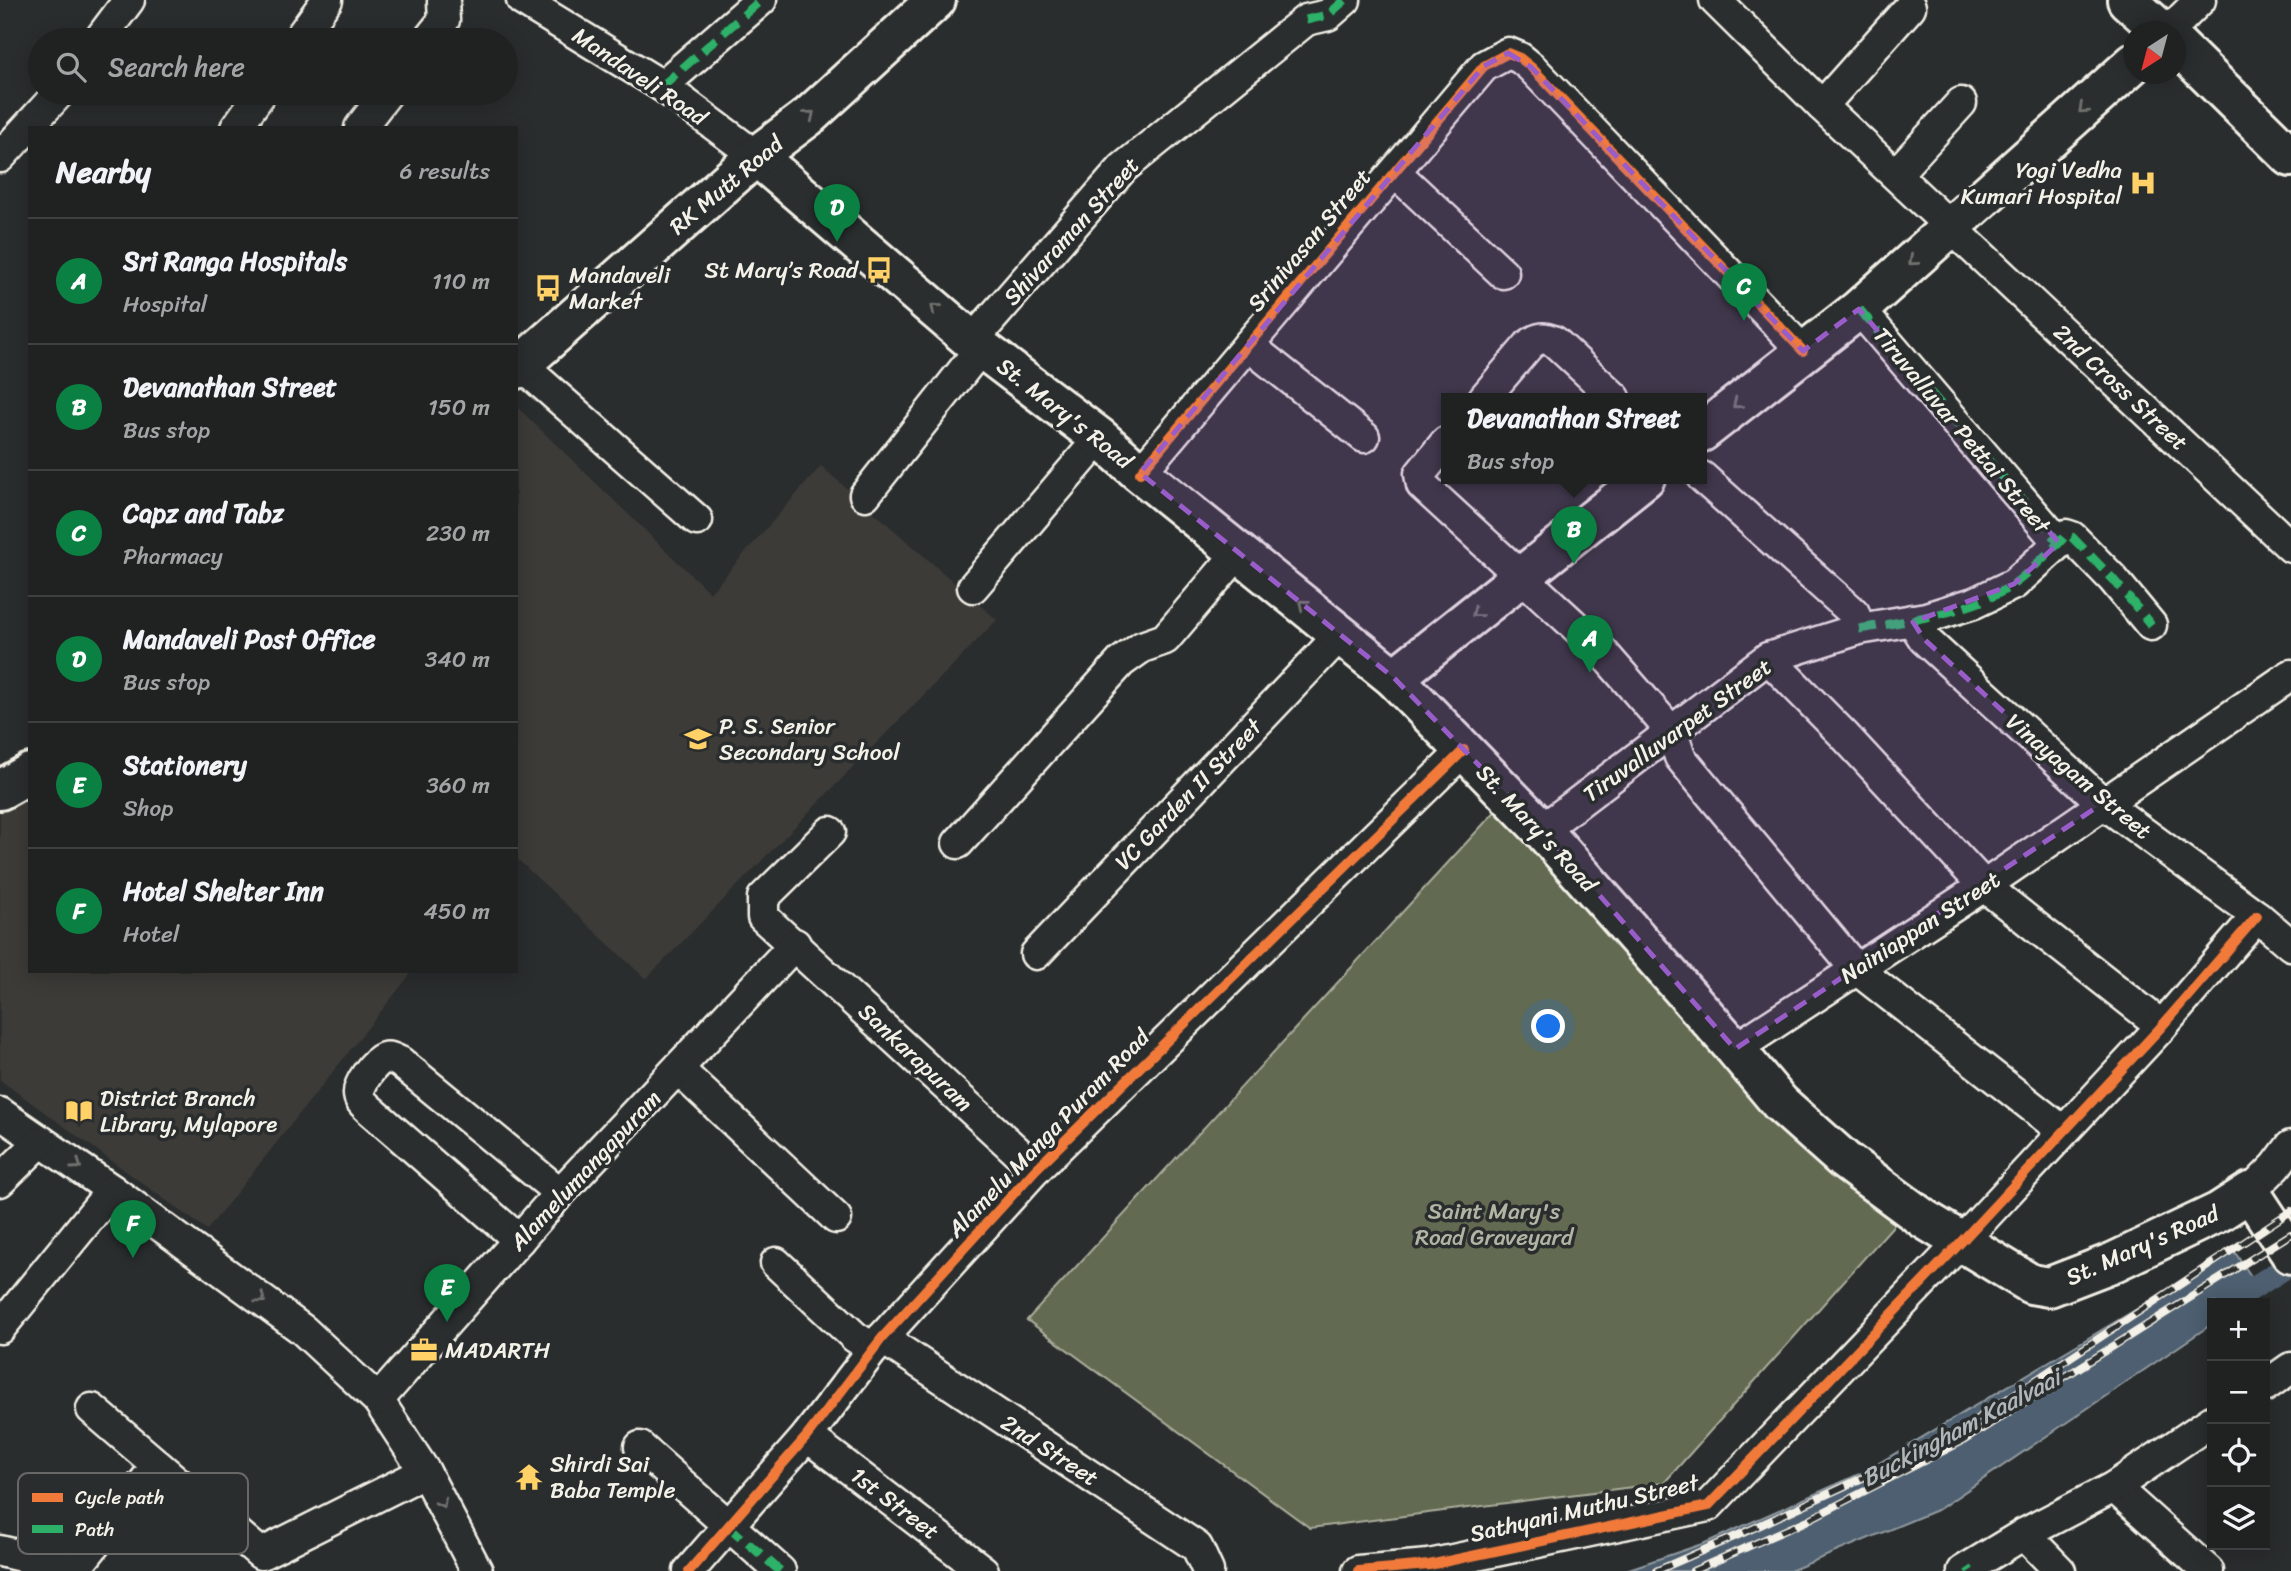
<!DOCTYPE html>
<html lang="en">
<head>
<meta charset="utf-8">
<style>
	body { margin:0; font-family:Sriracha,sans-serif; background:#2d2f2f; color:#f1f3f6 }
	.controls { position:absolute; right:21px; bottom:21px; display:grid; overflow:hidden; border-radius:0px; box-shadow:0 4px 18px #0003 }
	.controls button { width:63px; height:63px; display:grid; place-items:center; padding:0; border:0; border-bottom:2px solid #3d3f40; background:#202222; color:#f1f3f6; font:35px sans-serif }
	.compass { position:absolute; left:2123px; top:21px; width:63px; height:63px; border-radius:50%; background:#202222; box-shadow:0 4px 18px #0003; rotate:216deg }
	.you { position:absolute; left:1549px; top:1027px; width:24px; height:24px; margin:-18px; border:5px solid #fff; border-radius:50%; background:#1a73e8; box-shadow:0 0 0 10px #1a73e833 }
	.badge { display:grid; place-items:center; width:46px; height:46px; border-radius:50%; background:#0b8043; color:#fff; font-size:23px; font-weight:700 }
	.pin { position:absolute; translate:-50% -58px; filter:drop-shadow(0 2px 4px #0008) }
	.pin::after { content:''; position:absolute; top:37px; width:24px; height:21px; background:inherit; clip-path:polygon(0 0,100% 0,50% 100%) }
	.popup { position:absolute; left:1441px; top:393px; width:266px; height:91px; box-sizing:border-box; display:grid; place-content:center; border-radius:0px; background:#202222; filter:drop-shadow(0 2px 5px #0005); font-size:23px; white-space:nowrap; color:#a2a4a5 }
	.popup b { font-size:26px; color:#f1f3f6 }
	.popup::after { content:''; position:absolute; left:50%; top:100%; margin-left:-14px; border:14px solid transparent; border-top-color:#202222 }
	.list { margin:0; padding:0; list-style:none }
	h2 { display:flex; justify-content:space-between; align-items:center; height:91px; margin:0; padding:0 28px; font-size:30px }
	h2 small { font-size:23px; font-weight:400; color:#a2a4a5 }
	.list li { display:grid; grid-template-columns:46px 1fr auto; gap:21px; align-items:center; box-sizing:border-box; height:126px; padding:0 28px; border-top:2px solid #3d3f40 }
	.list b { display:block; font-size:26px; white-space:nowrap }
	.list p { margin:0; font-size:23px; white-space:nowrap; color:#a2a4a5 }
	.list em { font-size:23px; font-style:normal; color:#a2a4a5 }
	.icon { flex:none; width:38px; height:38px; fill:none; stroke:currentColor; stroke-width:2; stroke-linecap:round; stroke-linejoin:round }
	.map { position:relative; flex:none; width:2291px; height:1571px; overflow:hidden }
	.search { position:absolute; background:#202222; box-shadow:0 4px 18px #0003; left:28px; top:28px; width:490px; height:77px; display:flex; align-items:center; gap:18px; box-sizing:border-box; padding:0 24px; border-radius:38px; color:#a2a4a5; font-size:26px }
	.panel { position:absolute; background:#202222; box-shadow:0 4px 18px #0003; left:28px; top:126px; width:490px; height:847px; border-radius:0px }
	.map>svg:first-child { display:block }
	.built { fill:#3c3b37 }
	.green { fill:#626b51; stroke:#abae9c; stroke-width:2 }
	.water { fill:#4d5f6f; stroke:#90999f; stroke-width:2 }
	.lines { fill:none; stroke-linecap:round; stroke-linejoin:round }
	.canal { stroke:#4d5f6f; stroke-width:23 }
	.minor-casing { stroke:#f4f1e8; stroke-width:35 }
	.major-casing { stroke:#f4f1e8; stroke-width:44 }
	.minor { stroke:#2a2d2e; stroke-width:30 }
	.major { stroke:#2a2d2e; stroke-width:38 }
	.rail-casing { stroke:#f4f1e8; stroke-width:8 }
	.rail { stroke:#2a2d2e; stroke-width:5; stroke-dasharray:16; stroke-linecap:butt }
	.quiet { stroke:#2db169; stroke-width:9; stroke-dasharray:18 9; stroke-linecap:butt }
	.cycleway-casing { stroke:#2a2d2e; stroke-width:15 }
	.cycleway { stroke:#f17a3a; stroke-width:10 }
	.oneway { stroke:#71726f }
	.marked { fill:#995dc9; fill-opacity:0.2; stroke:#995dc9; stroke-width:5; stroke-dasharray:14 9; stroke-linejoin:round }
	.labels { text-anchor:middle; stroke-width:7; stroke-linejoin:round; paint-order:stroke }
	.street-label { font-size:23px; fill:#f4f1e8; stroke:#2a2d2e }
	.poi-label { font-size:23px; fill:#f4f1e8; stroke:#2a2d2e; text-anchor:start }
	.park-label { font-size:23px; fill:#b2b5a4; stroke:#2a2d2e }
	.water-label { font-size:24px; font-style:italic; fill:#b1b7b8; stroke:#2a2d2e }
	.key { fill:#2a2d2e; stroke:#676866; stroke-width:2 }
	.key-label { font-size:19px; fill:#f4f1e8 }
</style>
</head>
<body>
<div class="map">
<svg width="2291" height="1571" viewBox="0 0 2291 1571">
	<rect width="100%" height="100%" fill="#2a2d2e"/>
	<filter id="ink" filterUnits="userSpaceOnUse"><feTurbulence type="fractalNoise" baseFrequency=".0143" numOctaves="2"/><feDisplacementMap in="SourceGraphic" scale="14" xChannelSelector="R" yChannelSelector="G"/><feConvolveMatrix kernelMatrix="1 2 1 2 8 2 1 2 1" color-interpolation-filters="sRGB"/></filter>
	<g filter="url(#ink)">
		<g class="built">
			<path d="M516,406L710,593L821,466L997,620L646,979L516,858Z"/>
			<path d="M30,777V971H413L207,1230L0,1080V793Z"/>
		</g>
		<path class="green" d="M1501,805L1908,1209L1664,1483L1310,1528L1027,1320Z"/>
		<path class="water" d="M2234,1251L2261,1291L2242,1303H2212V1324L1939,1509L1790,1571H1623L1705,1543L1864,1472Z"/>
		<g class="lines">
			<path class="canal" d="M2229,1303L2291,1264"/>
			<defs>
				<g id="minor">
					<path d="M522,0L662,86L756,156"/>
					<path d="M1715,0L1822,106L2291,547"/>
					<path d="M2168,32L2200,0"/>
					<path d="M99,40L129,0"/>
					<path d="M298,40L327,0"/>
					<path d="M428,40L444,20L443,2L445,0"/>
					<path d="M662,86L761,0"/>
					<path d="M1822,106L1910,7"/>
					<path d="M236,128L261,93"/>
					<path d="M360,128L387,93"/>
					<path d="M0,157L59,93"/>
					<path d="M1395,172L1503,273"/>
					<path d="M1896,174L1961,103"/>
					<path d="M1859,309L2059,543L2066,535L2072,537L2113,579L2151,625"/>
					<path d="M972,341L1123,168L1306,20L1328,15L1345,0"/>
					<path d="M1248,345L1364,437"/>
					<path d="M521,365L697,520"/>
					<path d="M1484,398L1529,345C1539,337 1544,337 1555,342L1615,398"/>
					<path d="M1446,442L1420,474L1422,485L1598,647L1672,732L1680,757L1855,968L2063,1131"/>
					<path d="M1140,473L1484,66L1508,53L1520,58L1531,67L1803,351"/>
					<path d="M1702,477L1854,613L1859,629"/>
					<path d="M865,495L981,348"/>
					<path d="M973,587L1100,438"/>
					<path d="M1912,620L1924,639L2103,803L2257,916L2291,945"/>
					<path d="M1768,658L1843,734L1984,886L2162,1026"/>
					<path d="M1542,830L1768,658L1859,629L1926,618L1974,603L2014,584L2059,543"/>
					<path d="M830,832L763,898V917L1036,1169"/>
					<path d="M958,843L1121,662L1142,647L1165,639L1239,552"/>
					<path d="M1036,954L1341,634"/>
					<path d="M1735,1049L1984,886L2291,675"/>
					<path d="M679,1070L836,1218"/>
					<path d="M0,1113L112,1190L303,1330L378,1400L425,1472L477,1571"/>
					<path d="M0,1181L41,1141"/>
					<path d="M2250,1192L2276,1166L2291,1146"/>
					<path d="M519,1240L368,1108C364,1104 359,1100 359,1094C358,1084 374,1062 384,1058C390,1056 395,1060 400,1062L560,1193"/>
					<path d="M776,1263L855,1337L874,1349"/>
					<path d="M0,1328L112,1190"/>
					<path d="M882,1338L1197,1547L1208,1571"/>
					<path d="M2265,1386L2291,1368"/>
					<path d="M378,1400L560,1193L795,944"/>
					<path d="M92,1409L261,1554L425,1472"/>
					<path d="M807,1436L983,1571"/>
					<path d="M640,1447L780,1571"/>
					<path d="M2114,1487L2208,1571"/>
					<path d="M2024,1534L2060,1571"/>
					<path d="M0,1551L75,1569L157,1466"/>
					<path d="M689,1571L807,1436L882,1338L1036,1169L1464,750"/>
					<path d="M1358,1571L1429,1565L1708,1506L1962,1241L2162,1026L2257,916"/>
					<path d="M1963,1571L2024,1534L2114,1487L2212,1421"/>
				</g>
				<g id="major">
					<path d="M2127,0L2163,32"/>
					<path d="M2176,44L2291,157"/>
					<path d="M756,156L972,341L1100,438L1140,473L1394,678L1542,830L1735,1049L1780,1103L1844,1160L1924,1219L2031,1284L2049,1287L2114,1262L2219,1212L2250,1192L2291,1254"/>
					<path d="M516,369L756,156L808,117L936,0"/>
					<path d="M1702,432L1859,309L2134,63"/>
					<path d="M1394,678L1645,478"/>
					<path d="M0,790L30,773"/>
				</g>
			</defs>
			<use href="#minor" class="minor-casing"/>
			<use href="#major" class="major-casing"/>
			<use href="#minor" class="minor"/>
			<use href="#major" class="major"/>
			<defs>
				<g id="rail">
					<path d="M1656,1571L1743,1533L1945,1440L2291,1211"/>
					<path d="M1693,1571L1806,1521L1963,1441L2291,1234"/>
				</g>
			</defs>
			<use href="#rail" class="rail-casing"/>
			<use href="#rail" class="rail"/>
			<g class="quiet">
				<path d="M1306,20L1328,15L1345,0"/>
				<path d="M662,86L761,0"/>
				<path d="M1859,309L2059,543L2066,535L2072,537L2113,579L2151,625"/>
				<path d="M1859,629C1906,621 1976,612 2015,583C2030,572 2044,556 2059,543"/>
				<path d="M727,1525L780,1571"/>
				<path d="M1968,1568L1970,1571"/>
			</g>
			<defs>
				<g id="cycleway">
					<path d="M1140,473L1484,66L1508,53L1520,58L1531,67L1803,351"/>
					<path d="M689,1571L807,1436L882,1338L1036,1169L1464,750"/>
					<path d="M1358,1571L1429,1565L1708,1506L1962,1241L2162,1026L2257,916"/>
				</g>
			</defs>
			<use href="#cycleway" class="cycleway-casing"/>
			<use href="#cycleway" class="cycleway"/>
		</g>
		<defs><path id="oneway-chevron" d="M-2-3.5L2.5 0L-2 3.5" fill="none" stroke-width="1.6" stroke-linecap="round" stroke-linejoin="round" transform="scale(1.75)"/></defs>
		<g class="oneway">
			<use href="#oneway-chevron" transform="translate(2083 109) rotate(138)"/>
			<use href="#oneway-chevron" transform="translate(810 115) rotate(-40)"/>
			<use href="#oneway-chevron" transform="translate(1913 261) rotate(139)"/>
			<use href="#oneway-chevron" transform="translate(935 308) rotate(-139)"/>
			<use href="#oneway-chevron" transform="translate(1737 404) rotate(141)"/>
			<use href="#oneway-chevron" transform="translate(1303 604) rotate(-141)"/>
			<use href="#oneway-chevron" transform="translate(1476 613) rotate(142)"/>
			<use href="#oneway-chevron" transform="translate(77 1165) rotate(35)"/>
			<use href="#oneway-chevron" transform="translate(261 1299) rotate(36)"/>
			<use href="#oneway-chevron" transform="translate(442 1503) rotate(62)"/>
		</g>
	</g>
	<path class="marked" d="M1508,53L1531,67L1803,351L1859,309L2059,543L2014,584L1913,622L1924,639L2103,803L1735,1049L1542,830L1394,678L1140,473L1484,66Z"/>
	<defs>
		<symbol id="hospital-bare" viewBox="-9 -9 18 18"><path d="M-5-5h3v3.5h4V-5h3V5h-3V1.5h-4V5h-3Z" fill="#ffd166" stroke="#2a2d2e" stroke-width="2.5" paint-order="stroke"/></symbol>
		<symbol id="bus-bare" viewBox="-9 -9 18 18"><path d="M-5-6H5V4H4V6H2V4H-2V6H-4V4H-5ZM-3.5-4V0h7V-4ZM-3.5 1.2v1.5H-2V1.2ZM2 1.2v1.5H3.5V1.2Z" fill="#ffd166" stroke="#2a2d2e" stroke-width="2.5" paint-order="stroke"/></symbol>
		<symbol id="school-bare" viewBox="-9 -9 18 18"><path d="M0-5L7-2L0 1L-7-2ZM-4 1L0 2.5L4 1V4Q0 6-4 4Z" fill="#ffd166" stroke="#2a2d2e" stroke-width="2.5" paint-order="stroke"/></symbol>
		<symbol id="library-bare" viewBox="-9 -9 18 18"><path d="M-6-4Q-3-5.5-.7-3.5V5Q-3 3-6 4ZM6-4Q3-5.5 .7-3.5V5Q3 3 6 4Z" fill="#ffd166" stroke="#2a2d2e" stroke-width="2.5" paint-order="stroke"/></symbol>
		<symbol id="office-bare" viewBox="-9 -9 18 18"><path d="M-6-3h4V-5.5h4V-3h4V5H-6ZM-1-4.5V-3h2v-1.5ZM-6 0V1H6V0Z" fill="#ffd166" stroke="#2a2d2e" stroke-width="2.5" paint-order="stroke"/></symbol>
		<symbol id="temple-bare" viewBox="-9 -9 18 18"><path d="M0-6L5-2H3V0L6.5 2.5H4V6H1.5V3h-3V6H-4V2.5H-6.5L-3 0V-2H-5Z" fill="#ffd166" stroke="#2a2d2e" stroke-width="2.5" paint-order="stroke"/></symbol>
	</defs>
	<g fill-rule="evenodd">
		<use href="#hospital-bare" x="2124" y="164" width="38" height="38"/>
		<use href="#bus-bare" x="860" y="251" width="38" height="38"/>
		<use href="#bus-bare" x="529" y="269" width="38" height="38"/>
		<use href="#school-bare" x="679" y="720" width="38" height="38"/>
		<use href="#library-bare" x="60" y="1092" width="38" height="38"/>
		<use href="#office-bare" x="405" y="1331" width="38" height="38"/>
		<use href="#temple-bare" x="510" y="1458" width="38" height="38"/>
	</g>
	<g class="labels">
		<g class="street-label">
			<text transform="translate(640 76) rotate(34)" y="8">Mandaveli Road</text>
			<text transform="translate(726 185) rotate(-40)" y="8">RK Mutt Road</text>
			<text transform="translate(1071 231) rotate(-48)" y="8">Shivaraman Street</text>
			<text transform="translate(1309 240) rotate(-50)" y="8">Srinivasan Street</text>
			<text transform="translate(2121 387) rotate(43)" y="8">2nd Cross Street</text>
			<text transform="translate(1065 413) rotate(38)" y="8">St. Mary's Road</text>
			<text transform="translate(1962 430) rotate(50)" y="8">Tiruvalluvar Pettai Street</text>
			<text transform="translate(1677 730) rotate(-36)" y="8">Tiruvalluvarpet Street</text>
			<text transform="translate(2079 776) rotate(40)" y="8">Vinayagam Street</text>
			<text transform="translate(1188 794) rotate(-46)" y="8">VC Garden II Street</text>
			<text transform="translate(1537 828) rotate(47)" y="8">St. Mary's Road</text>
			<text transform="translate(1920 927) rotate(-33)" y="8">Nainiappan Street</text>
			<text transform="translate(916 1057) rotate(43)" y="8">Sankarapuram</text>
			<text transform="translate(1048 1133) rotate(-46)" y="8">Alamelu Manga Puram Road</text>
			<text transform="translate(585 1170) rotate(-47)" y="8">Alamelumangapuram</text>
			<text transform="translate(2142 1245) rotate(-24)" y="8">St. Mary's Road</text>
			<text transform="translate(1050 1450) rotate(33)" y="8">2nd Street</text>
			<text transform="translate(895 1503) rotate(37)" y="8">1st Street</text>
			<text transform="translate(1584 1508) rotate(-13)" y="8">Sathyani Muthu Street</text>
		</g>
		<g class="poi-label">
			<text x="2122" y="178" text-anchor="end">Yogi Vedha<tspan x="2122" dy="26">Kumari Hospital</tspan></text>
			<text x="858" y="278" text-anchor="end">St Mary’s Road</text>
			<text x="569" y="283">Mandaveli<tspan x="569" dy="26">Market</tspan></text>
			<text x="719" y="734">P. S. Senior<tspan x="719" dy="26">Secondary School</tspan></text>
			<text x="100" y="1106">District Branch<tspan x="100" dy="26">Library, Mylapore</tspan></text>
			<text x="445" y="1358">MADARTH</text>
			<text x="550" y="1472">Shirdi Sai<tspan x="550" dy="26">Baba Temple</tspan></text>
		</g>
		<g class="park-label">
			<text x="1494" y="1219">Saint Mary's<tspan x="1494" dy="26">Road Graveyard</tspan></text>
		</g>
		<g class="water-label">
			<text transform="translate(1961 1428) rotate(-28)" y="8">Buckingham Kaalvaai</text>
		</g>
	</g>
	<rect x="18" y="1473" width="230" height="81" rx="10" class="key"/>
	<rect x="32" y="1493" width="31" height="9" fill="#f17a3a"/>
	<rect x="32" y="1525" width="31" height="8" fill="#2db169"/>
	<g class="key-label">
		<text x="75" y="1504">Cycle path</text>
		<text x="75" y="1536">Path</text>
	</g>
</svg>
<div class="controls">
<button>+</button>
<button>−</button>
<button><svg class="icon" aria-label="locate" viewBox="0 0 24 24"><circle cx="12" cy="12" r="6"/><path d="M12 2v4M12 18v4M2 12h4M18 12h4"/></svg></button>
<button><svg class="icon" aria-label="layers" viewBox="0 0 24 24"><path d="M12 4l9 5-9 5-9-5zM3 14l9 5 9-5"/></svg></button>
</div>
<svg class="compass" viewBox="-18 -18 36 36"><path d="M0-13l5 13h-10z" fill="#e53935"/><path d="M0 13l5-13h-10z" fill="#a2a4a5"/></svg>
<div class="you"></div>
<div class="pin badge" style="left:1590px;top:673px">A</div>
<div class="pin badge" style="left:1574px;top:564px">B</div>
<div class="popup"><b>Devanathan Street</b>Bus stop</div>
<div class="pin badge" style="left:1744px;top:321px">C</div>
<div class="pin badge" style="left:837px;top:242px">D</div>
<div class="pin badge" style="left:447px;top:1322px">E</div>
<div class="pin badge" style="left:133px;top:1258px">F</div>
<div class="search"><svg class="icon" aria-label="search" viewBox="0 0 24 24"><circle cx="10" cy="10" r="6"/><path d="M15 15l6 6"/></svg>Search here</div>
<section class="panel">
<h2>Nearby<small>6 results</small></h2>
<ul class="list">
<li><span class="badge">A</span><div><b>Sri Ranga Hospitals</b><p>Hospital</p></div><em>110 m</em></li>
<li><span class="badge">B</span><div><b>Devanathan Street</b><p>Bus stop</p></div><em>150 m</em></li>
<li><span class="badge">C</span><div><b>Capz and Tabz</b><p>Pharmacy</p></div><em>230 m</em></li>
<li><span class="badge">D</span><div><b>Mandaveli Post Office</b><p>Bus stop</p></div><em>340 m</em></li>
<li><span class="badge">E</span><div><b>Stationery</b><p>Shop</p></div><em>360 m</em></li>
<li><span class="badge">F</span><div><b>Hotel Shelter Inn</b><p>Hotel</p></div><em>450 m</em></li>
</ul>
</section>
</div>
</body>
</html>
